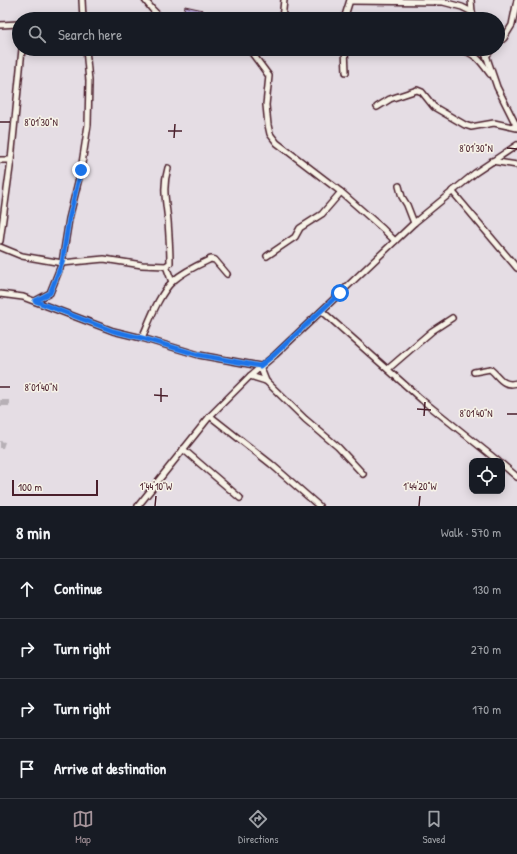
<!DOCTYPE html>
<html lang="en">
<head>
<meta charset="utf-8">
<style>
	body { margin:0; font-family:"Patrick Hand",sans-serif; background:#20242c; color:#f1f3f6 }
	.controls { position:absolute; right:12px; bottom:12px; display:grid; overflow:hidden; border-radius:8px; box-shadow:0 2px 10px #0003 }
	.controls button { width:36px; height:36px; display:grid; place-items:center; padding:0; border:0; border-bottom:1px solid #363941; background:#171b24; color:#f1f3f6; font:20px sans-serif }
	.scale { position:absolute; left:12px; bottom:10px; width:86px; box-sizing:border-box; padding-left:4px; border:2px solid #4a1f2b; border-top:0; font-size:11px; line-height:14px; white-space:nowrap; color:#4a1f2b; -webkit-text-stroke:3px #f7f3e8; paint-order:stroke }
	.stop { position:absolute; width:12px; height:12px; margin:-9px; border:3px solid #1a73e8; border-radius:50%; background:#fff }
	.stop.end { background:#1a73e8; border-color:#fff; box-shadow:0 1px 4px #0008 }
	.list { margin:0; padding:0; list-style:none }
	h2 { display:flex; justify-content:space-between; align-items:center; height:52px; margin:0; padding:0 16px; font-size:17px }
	h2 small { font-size:13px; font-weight:400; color:#9ea1a6 }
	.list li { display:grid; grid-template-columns:26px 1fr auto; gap:12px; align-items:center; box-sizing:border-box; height:60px; padding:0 16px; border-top:1px solid #363941 }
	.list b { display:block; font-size:15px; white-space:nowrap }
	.list em { font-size:13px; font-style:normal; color:#9ea1a6 }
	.icon { flex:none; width:22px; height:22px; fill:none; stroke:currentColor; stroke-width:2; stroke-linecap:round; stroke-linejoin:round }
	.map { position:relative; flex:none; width:517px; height:506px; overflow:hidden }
	.search { position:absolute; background:#171b24; box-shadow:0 2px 10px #0003; left:12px; right:12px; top:12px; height:44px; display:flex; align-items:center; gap:10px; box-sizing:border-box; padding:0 14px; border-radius:22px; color:#9ea1a6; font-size:15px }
	.sheet { height:292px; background:#171b24 }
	nav { display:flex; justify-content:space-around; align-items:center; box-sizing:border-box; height:56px; border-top:1px solid #363941; background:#171b24; font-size:11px; color:#9ea1a6 }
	nav a { display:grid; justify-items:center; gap:2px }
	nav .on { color:#a6949b }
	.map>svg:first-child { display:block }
	.shadow { fill:#0003 }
	.building { fill:#bbabdb; stroke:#4a1f2b }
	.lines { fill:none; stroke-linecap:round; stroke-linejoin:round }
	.minor-casing { stroke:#4a1f2b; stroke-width:8 }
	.minor { stroke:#f7f3e8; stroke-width:5 }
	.route { stroke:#1a73e8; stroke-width:5 }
	.ticks { fill:none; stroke:#4a1f2b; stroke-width:1.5 }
	.ticks-label { font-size:10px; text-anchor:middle; fill:#4a1f2b; stroke:#f7f3e8; stroke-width:3; stroke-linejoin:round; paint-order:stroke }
</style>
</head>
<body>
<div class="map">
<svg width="517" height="506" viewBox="0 0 517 506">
	<rect width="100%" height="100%" fill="#e5dde4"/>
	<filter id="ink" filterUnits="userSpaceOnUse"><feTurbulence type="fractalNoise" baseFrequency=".025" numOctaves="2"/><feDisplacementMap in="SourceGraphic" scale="8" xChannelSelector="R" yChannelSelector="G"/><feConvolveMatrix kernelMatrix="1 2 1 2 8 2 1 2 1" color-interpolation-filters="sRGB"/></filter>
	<g filter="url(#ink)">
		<g class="shadow">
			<path d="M185,8L200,16L199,18L183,14Z"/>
			<path d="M0,400H10V404L9,406H0Z"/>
			<path d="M0,441L5,442L3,448H0Z"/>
		</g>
		<path class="building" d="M185,6L203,10L201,17L183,13Z"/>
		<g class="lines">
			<defs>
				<g id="minor">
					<path d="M82,0L83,19"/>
					<path d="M145,0L152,9L162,19"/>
					<path d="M471,0L472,12"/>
					<path d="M350,1L443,2L462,7L472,12L475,19"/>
					<path d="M282,19L284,0"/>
					<path d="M344,19L350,0"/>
					<path d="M0,25L19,24"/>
					<path d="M498,43L504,38L512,25L517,0"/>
					<path d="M249,49L269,76L266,105L268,125L270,134L277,143L341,192L383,229L395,241"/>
					<path d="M345,49L346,72"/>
					<path d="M459,49C476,54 480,60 490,74"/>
					<path d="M484,49L497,87L517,127"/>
					<path d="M486,56L492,49"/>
					<path d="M377,107L390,99L417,90L422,92L434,107L465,125L471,127L494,123L517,128"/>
					<path d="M0,160H11L0,241"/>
					<path d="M11,160L22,49"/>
					<path d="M492,161L517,165"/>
					<path d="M399,186L402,197L407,205L414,223"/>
					<path d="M452,191L517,268"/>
					<path d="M0,247L22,256L62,263L104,259L142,265L166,266L170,263C170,249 169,235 168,221C166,201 162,188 168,168"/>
					<path d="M267,256L295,237L300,228L322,214L341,192"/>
					<path d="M166,266L172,282"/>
					<path d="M0,294L23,297L113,331L142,338L199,355L260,366L266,381"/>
					<path d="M35,301L50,293L62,263L69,219L81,170L88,125L89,81L86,49"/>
					<path d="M322,311L422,400L498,461"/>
					<path d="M142,338C150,320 159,294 173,281C184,271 198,265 211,259L215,260L227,274"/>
					<path d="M388,369L432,331L452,318"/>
					<path d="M474,372L490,369C500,377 502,387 517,383"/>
					<path d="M250,376L266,381L305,419L338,447L363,474"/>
					<path d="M210,416L271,464L319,506"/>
					<path d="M183,449L240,498"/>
					<path d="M502,464L517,477"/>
					<path d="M138,506L210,416L250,376L275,355L414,223L475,173L517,145"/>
				</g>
			</defs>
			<use href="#minor" class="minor-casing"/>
			<use href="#minor" class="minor"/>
		</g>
	</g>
	<g class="lines" filter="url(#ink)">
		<path class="route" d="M81,170L69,219L62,263L50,293L35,301L113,331L142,338L199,355L260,366L274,355L340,293"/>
	</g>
	<path class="ticks" d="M0,122H10M168,131H182M174,138L175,124M507,148L517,149M0,387H10M154,395L168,396M161,402V388M417,409L431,410M507,414H517M424,416L425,402M155,506L156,496M419,506L420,496"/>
	<g class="ticks-label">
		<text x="41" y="126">8°01'30"N</text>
		<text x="476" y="152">8°01'30"N</text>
		<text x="41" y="391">8°01'40"N</text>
		<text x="476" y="417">8°01'40"N</text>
		<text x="156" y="490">1°44'10"W</text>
		<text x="420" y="490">1°44'20"W</text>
	</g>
</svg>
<div class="controls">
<button><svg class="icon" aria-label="locate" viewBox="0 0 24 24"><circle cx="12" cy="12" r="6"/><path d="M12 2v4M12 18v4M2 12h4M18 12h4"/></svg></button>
</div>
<div class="scale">100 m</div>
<div class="stop" style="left:340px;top:293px"></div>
<div class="stop end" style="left:81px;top:170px"></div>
<div class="search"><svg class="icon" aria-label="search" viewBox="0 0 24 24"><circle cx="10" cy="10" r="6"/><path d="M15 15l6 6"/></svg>Search here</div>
</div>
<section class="sheet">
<h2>8 min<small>Walk · 570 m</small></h2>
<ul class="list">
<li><svg class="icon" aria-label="ahead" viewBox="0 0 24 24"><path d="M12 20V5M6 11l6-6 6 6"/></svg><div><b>Continue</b></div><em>130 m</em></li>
<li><svg class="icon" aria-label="right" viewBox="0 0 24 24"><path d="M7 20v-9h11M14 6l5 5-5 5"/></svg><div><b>Turn right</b></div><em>270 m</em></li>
<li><svg class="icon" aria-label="right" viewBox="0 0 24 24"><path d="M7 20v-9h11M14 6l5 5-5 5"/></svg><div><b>Turn right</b></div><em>170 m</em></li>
<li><svg class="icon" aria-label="arrive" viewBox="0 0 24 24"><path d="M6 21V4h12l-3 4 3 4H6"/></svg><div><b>Arrive at destination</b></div></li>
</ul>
</section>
<nav>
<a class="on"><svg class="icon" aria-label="map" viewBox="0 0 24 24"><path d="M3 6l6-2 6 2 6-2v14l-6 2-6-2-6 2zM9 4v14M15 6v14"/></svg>Map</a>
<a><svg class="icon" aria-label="directions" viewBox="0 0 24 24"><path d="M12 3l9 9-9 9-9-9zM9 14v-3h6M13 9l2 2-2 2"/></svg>Directions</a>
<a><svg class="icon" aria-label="saved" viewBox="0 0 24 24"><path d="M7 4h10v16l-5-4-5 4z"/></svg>Saved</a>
</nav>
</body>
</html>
